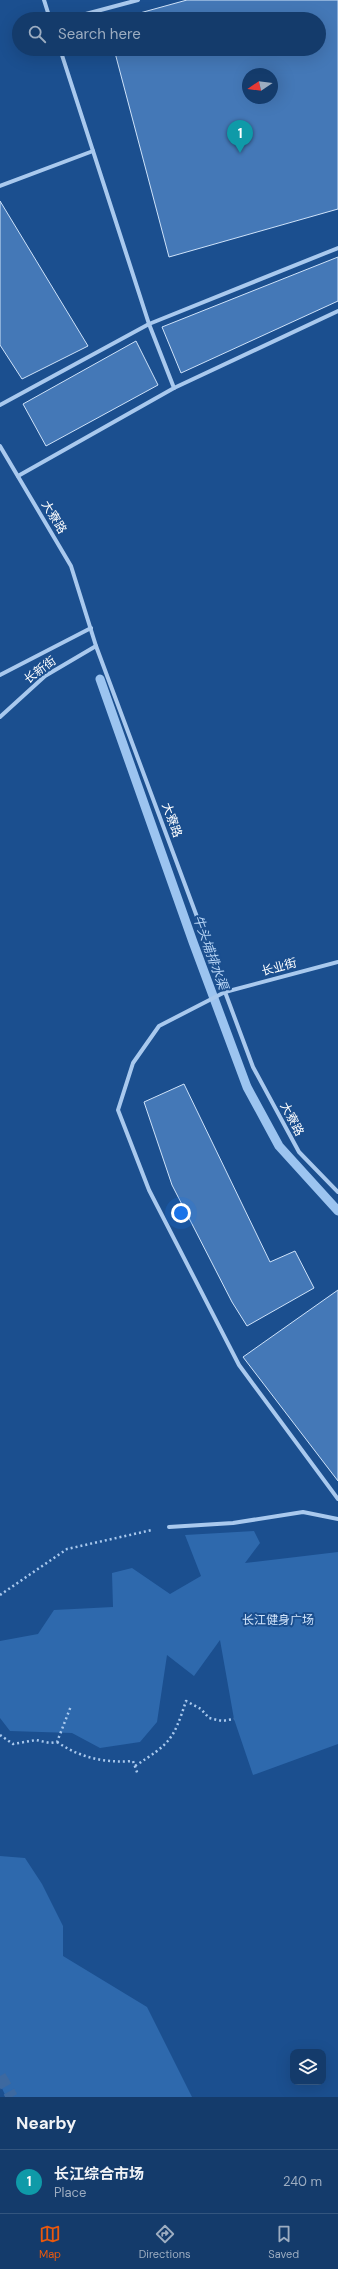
<!DOCTYPE html>
<html lang="en">
<head>
<meta charset="utf-8">
<style>
	body { margin:0; font-family:"DM Sans","Noto Sans SC",sans-serif; background:#214673; color:#f1f3f6 }
	.controls { position:absolute; right:12px; bottom:12px; display:grid; overflow:hidden; border-radius:8px; box-shadow:0 4px 16px #0002 }
	.controls button { width:36px; height:36px; display:grid; place-items:center; padding:0; border:0; border-bottom:1px solid #33557e; background:#143b6b; color:#f1f3f6; font:20px sans-serif }
	.compass { position:absolute; left:242px; top:68px; width:36px; height:36px; border-radius:50%; background:#143b6b; box-shadow:0 4px 16px #0002; rotate:257deg }
	.you { position:absolute; left:181px; top:1213px; width:14px; height:14px; margin:-10px; border:3px solid #fff; border-radius:50%; background:#1a73e8; box-shadow:0 0 0 6px #1a73e833 }
	.badge { display:grid; place-items:center; width:26px; height:26px; border-radius:50%; background:#ea580c; color:#fff; font-size:13px; font-weight:700 }
	.pin { position:absolute; translate:-50% -33px; filter:drop-shadow(0 1px 2px #0008) }
	.pin::after { content:''; position:absolute; top:21px; width:14px; height:12px; background:inherit; clip-path:polygon(0 0,100% 0,50% 100%) }
	.list { margin:0; padding:0; list-style:none }
	h2 { display:flex; justify-content:space-between; align-items:center; height:52px; margin:0; padding:0 16px; font-size:17px }
	h2 small { font-size:13px; font-weight:400; color:#9dadc1 }
	.list li { display:grid; grid-template-columns:26px 1fr auto; gap:12px; align-items:center; box-sizing:border-box; height:64px; padding:0 16px; border-top:1px solid #33557e }
	.list b { display:block; font-size:15px; white-space:nowrap }
	.list p { margin:0; font-size:13px; white-space:nowrap; color:#9dadc1 }
	.list em { font-size:13px; font-style:normal; color:#9dadc1 }
	.icon { flex:none; width:22px; height:22px; fill:none; stroke:currentColor; stroke-width:2; stroke-linecap:round; stroke-linejoin:round }
	.map { position:relative; flex:none; width:338px; height:2097px; overflow:hidden }
	.search { position:absolute; background:#143b6b; box-shadow:0 4px 16px #0002; left:12px; right:12px; top:12px; height:44px; display:flex; align-items:center; gap:10px; box-sizing:border-box; padding:0 14px; border-radius:22px; color:#9dadc1; font-size:15px }
	.sheet { height:116px; background:#143b6b }
	nav { display:flex; justify-content:space-around; align-items:center; box-sizing:border-box; height:56px; border-top:1px solid #33557e; background:#143b6b; font-size:11px; color:#9dadc1 }
	nav a { display:grid; justify-items:center; gap:2px }
	nav .on { color:#ea580c }
	.map>svg:first-child { display:block }
	.green { fill:#2e69ad }
	.lines { fill:none; stroke-linecap:round; stroke-linejoin:round }
	.stream { stroke:#9cc4f0; stroke-width:9 }
	.building { fill:#4478b7; stroke:#cfe3fa; fill-rule:evenodd }
	.motorway-tunnel { stroke:#3d69a0; stroke-width:12; stroke-dasharray:12 6; stroke-linecap:butt }
	.path { stroke:#a9c9ee; stroke-width:2.5; stroke-dasharray:2 3; stroke-linecap:butt }
	.minor { stroke:#a9c9ee; stroke-width:4 }
	.labels { text-anchor:middle; stroke-width:4; stroke-linejoin:round; paint-order:stroke }
	.street-label { font-size:12px; fill:#fff; stroke:#1b4f8f }
	.park-label { font-size:12px; fill:#cfe3fa; stroke:#1b4f8f }
	.water-label { font-size:13px; font-style:italic; fill:#b5d3f5; stroke:#1b4f8f }
</style>
</head>
<body>
<div class="map">
<svg width="338" height="2097" viewBox="0 0 338 2097">
	<rect width="100%" height="100%" fill="#1b4f8f"/>
	<g class="green">
		<path d="M254,1531L260,1543L245,1563L338,1552V1744L253,1775L234,1719L220,1640L194,1676L167,1655L157,1722L140,1742L100,1748L72,1733L10,1731L0,1718V1641L38,1634L54,1610L113,1607L112,1573L132,1568L170,1594L201,1576L185,1535Z"/>
		<path d="M0,1856L25,1858L42,1884L63,1926V1956L147,2007L192,2097H6L0,2084Z"/>
	</g>
	<g class="lines">
		<path class="stream" d="M100,679L193,942L247,1087L279,1146L338,1211"/>
	</g>
	<g class="building">
		<path d="M187,0H338V209L169,257L114,49H319V19H118ZM248,74H272V98H248Z"/>
		<path d="M0,201L88,346L22,379L0,345Z"/>
		<path d="M338,257V301L181,373L162,327Z"/>
		<path d="M136,341L158,385L46,446L23,404Z"/>
		<path d="M184,1084L270,1262L295,1251L314,1288L247,1326L232,1302L172,1185L144,1102Z"/>
		<path d="M338,1290V1481L243,1357Z"/>
	</g>
	<g class="lines">
		<path class="motorway-tunnel" d="M0,2076L12,2097"/>
		<g class="path">
			<path d="M0,1595L67,1549L152,1530"/>
			<path d="M0,1735L13,1744L36,1740L50,1743L57,1742L71,1706"/>
			<path d="M57,1742C81,1758 104,1763 133,1761L138,1775"/>
			<path d="M135,1766C170,1743 173,1741 186,1701L201,1709L209,1718L222,1721L234,1719"/>
		</g>
		<g class="minor">
			<path d="M44,0L50,19"/>
			<path d="M67,19L138,0"/>
			<path d="M0,186L93,151"/>
			<path d="M174,388L338,311"/>
			<path d="M0,405L149,324L338,248"/>
			<path d="M0,446L71,566L96,646L253,1067L299,1152L338,1192"/>
			<path d="M18,476L174,388L149,324L60,49"/>
			<path d="M0,675L91,628"/>
			<path d="M0,717L45,676L96,646"/>
			<path d="M338,962L225,992L159,1026L133,1063L118,1110L149,1190L239,1365L338,1499"/>
			<path d="M169,1527L233,1523L303,1512L338,1519"/>
		</g>
	</g>
	<g class="labels">
		<g class="street-label">
			<text transform="translate(54 517) rotate(59)" y="4">大寮路</text>
			<text transform="translate(40 670) rotate(-37)" y="4">长新街</text>
			<text transform="translate(172 820) rotate(70)" y="4">大寮路</text>
			<text transform="translate(279 967) rotate(-15)" y="4">长业街</text>
			<text transform="translate(292 1119) rotate(62)" y="4">大寮路</text>
		</g>
		<g class="park-label">
			<text x="278" y="1624">长江健身广场</text>
		</g>
		<g class="water-label">
			<text transform="translate(211 952) rotate(70)" y="5">牛头埔排水渠</text>
		</g>
	</g>
</svg>
<div class="controls">
<button><svg class="icon" aria-label="layers" viewBox="0 0 24 24"><path d="M12 4l9 5-9 5-9-5zM3 14l9 5 9-5"/></svg></button>
</div>
<svg class="compass" viewBox="-18 -18 36 36"><path d="M0-13l5 13h-10z" fill="#e53935"/><path d="M0 13l5-13h-10z" fill="#9dadc1"/></svg>
<div class="you"></div>
<div class="pin badge" style="left:240px;top:153px;background:#0f9aa8">1</div>
<div class="search"><svg class="icon" aria-label="search" viewBox="0 0 24 24"><circle cx="10" cy="10" r="6"/><path d="M15 15l6 6"/></svg>Search here</div>
</div>
<section class="sheet">
<h2>Nearby<small></small></h2>
<ul class="list">
<li><span class="badge" style="background:#0f9aa8">1</span><div><b>长江综合市场</b><p>Place</p></div><em>240 m</em></li>
</ul>
</section>
<nav>
<a class="on"><svg class="icon" aria-label="map" viewBox="0 0 24 24"><path d="M3 6l6-2 6 2 6-2v14l-6 2-6-2-6 2zM9 4v14M15 6v14"/></svg>Map</a>
<a><svg class="icon" aria-label="directions" viewBox="0 0 24 24"><path d="M12 3l9 9-9 9-9-9zM9 14v-3h6M13 9l2 2-2 2"/></svg>Directions</a>
<a><svg class="icon" aria-label="saved" viewBox="0 0 24 24"><path d="M7 4h10v16l-5-4-5 4z"/></svg>Saved</a>
</nav>
</body>
</html>
